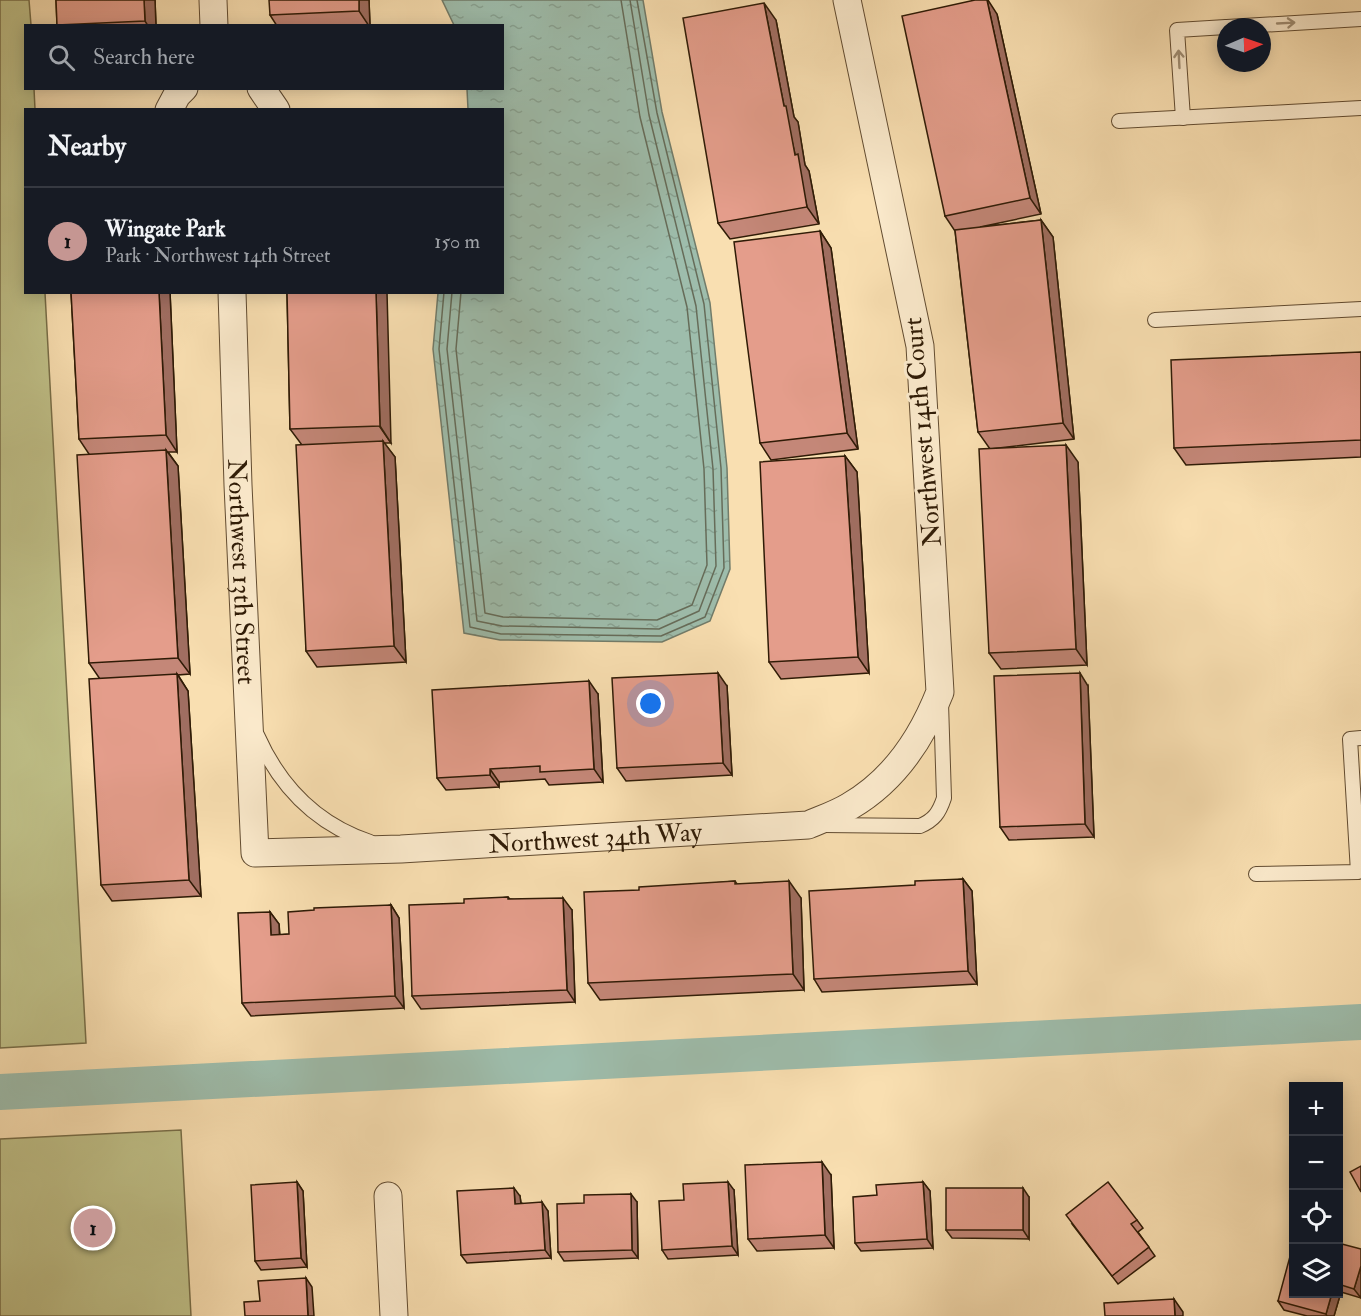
<!DOCTYPE html>
<html lang="en">
<head>
<meta charset="utf-8">
<style>
	body { margin:0; font-family:"IM FELL Double Pica",serif; background:#20242c; color:#f1f3f6 }
	.controls { position:absolute; right:18px; bottom:18px; display:grid; overflow:hidden; border-radius:0px; box-shadow:0 3px 15px #0003 }
	.controls button { width:54px; height:54px; display:grid; place-items:center; padding:0; border:0; border-bottom:2px solid #363941; background:#171b24; color:#f1f3f6; font:30px sans-serif }
	.compass { position:absolute; left:1217px; top:18px; width:54px; height:54px; border-radius:50%; background:#171b24; box-shadow:0 3px 15px #0003; rotate:88deg }
	.you { position:absolute; left:651px; top:704px; width:21px; height:21px; margin:-15px; border:4px solid #fff; border-radius:50%; background:#1a73e8; box-shadow:0 0 0 9px #1a73e833 }
	.badge { display:grid; place-items:center; width:39px; height:39px; border-radius:50%; background:#c59692; color:#111; font-size:20px; font-weight:700 }
	.pin { position:absolute; translate:-50% -50%; border:3px solid #fff; box-shadow:0 2px 6px #0006 }
	.list { margin:0; padding:0; list-style:none }
	h2 { display:flex; justify-content:space-between; align-items:center; height:78px; margin:0; padding:0 24px; font-size:26px }
	h2 small { font-size:20px; font-weight:400; color:#9ea1a6 }
	.list li { display:grid; grid-template-columns:39px 1fr auto; gap:18px; align-items:center; box-sizing:border-box; height:108px; padding:0 24px; border-top:2px solid #363941 }
	.list b { display:block; font-size:22px; white-space:nowrap }
	.list p { margin:0; font-size:20px; white-space:nowrap; color:#9ea1a6 }
	.list em { font-size:20px; font-style:normal; color:#9ea1a6 }
	.icon { flex:none; width:33px; height:33px; fill:none; stroke:currentColor; stroke-width:2; stroke-linecap:round; stroke-linejoin:round }
	.map { position:relative; flex:none; width:1361px; height:1316px; overflow:hidden }
	.search { position:absolute; background:#171b24; box-shadow:0 3px 15px #0003; left:24px; top:24px; width:480px; height:66px; display:flex; align-items:center; gap:15px; box-sizing:border-box; padding:0 21px; border-radius:0px; color:#9ea1a6; font-size:22px }
	.panel { position:absolute; background:#171b24; box-shadow:0 3px 15px #0003; left:24px; top:108px; width:480px; height:186px; border-radius:0px }
	.map>svg:first-child { display:block }
	.green { fill:#c0c189; stroke:#786e48; stroke-width:1.5 }
	.water { fill:url(#water-ripples); stroke:#727c6a; stroke-width:1.5 }
	.lines { fill:none; stroke-linecap:round; stroke-linejoin:round }
	.shore { stroke:#666c59; stroke-width:1.5 }
	.canal { stroke:#9ebdac; stroke-width:36 }
	.service-casing { stroke:#624c31; stroke-width:16 }
	.minor-casing { stroke:#624c31; stroke-width:29 }
	.service { stroke:#fbeacc; stroke-width:14 }
	.minor { stroke:#fbeacc; stroke-width:27 }
	.wall { fill:#c48778; stroke:#2f1b06; stroke-width:1.5 }
	.shaded-wall { fill:#a06e61; stroke:#2f1b06; stroke-width:1.5 }
	.building { fill:#e49d8b; stroke:#2f1b06; stroke-width:1.5 }
	.oneway { stroke:#9f8d73 }
	.labels { text-anchor:middle; stroke-width:6; stroke-linejoin:round; paint-order:stroke }
	.street-label { font-size:26px; fill:#2f1b06; stroke:#fbeacc }
</style>
</head>
<body>
<div class="map">
<svg width="1361" height="1316" viewBox="0 0 1361 1316">
	<defs>
		<pattern id="water-ripples" width="26" height="14" patternUnits="userSpaceOnUse" patternTransform="scale(1.5)"><rect width="26" height="14" fill="#9ebdac"/><path d="M2 4q2-2 4 0t4 0M15 11q2-2 4 0t4 0" fill="none" stroke="#88a292"/></pattern>
	</defs>
	<rect width="100%" height="100%" fill="#f9dfb1"/>
	<filter id="stains"><feTurbulence type="fractalNoise" baseFrequency=".00333" numOctaves="4"/><feColorMatrix values="0 0 0 0 .2 0 0 0 0 .09 0 0 0 0 .02 0 0 0 .5 -.17"/></filter>
	<radialGradient id="worn" r=".72"><stop offset=".6" stop-color="#630" stop-opacity="0"/><stop offset="1" stop-color="#630" stop-opacity=".3"/></radialGradient>
	<g class="green">
		<path d="M0,0H29L31,25L26,26V88L34,89L35,109L26,110V292L45,293L86,1043L0,1048Z"/>
		<path d="M181,1130L191,1316H0V1139Z"/>
	</g>
	<path class="water" d="M442,0H643L662,112L710,303L727,468L730,569L710,621L662,642L500,640L464,633L433,349L438,293L502,292V110L468,109L467,89L502,88V26L454,25Z"/>
	<g class="lines">
		<g class="shore">
			<path d="M444,292L439,349L470,627L501,634L661,636L705,617L724,568L721,468L704,304L657,113L637,0"/>
			<path d="M452,292L447,349L477,621L502,626L659,629L699,611L716,566L713,469L696,306L649,115L630,0"/>
			<path d="M461,292L456,349L485,613L503,617L657,620L692,605L707,565L704,469L687,307L640,117L621,0"/>
		</g>
		<path class="canal" d="M0,1092L1361,1022"/>
		<defs>
			<g id="service">
				<path d="M1227,27L1361,19"/>
				<path d="M1183,118L1177,30L1226,27"/>
				<path d="M1119,121L1361,108"/>
				<path d="M1155,320L1361,309"/>
				<path d="M257,735C280,787 316,824 370,842"/>
				<path d="M824,825L920,826C934,820 939,813 944,798L941,703"/>
				<path d="M1256,874L1358,872L1350,739L1361,738"/>
			</g>
			<g id="minor">
				<path d="M213,0L214,26"/>
				<path d="M261,88L276,110"/>
				<path d="M169,110L177,95L184,88"/>
				<path id="s1" d="M232,292L238,485L255,853L401,849L808,825C822,819 837,814 850,806C893,781 922,738 940,692L920,346L847,0"/>
				<path d="M388,1196L394,1316"/>
			</g>
		</defs>
		<use href="#service" class="service-casing"/>
		<use href="#minor" class="minor-casing"/>
		<use href="#service" class="service"/>
		<use href="#minor" class="minor"/>
	</g>
	<g class="wall">
		<path d="M56,0H155L156,26L57,25Z"/>
		<path d="M369,0L370,26H277L270,15Z"/>
		<path d="M997,14L1041,214L980,227L1041,220L1053,237L1074,439L990,449L978,432L955,231L945,216Z"/>
		<path d="M776,20L794,117L798,122L805,165L809,171L819,224L730,239L718,223Z"/>
		<path d="M820,231L831,248L858,449L771,460L760,443Z"/>
		<path d="M71,292H170L177,452H168L178,466L190,674L178,675L188,691L201,896L112,901L101,885L100,679L89,663V454L79,439Z"/>
		<path d="M287,292L391,443H384L395,457L406,662L317,667L306,651L302,445L290,429Z"/>
		<path d="M1361,352V457L1186,465L1174,448Z"/>
		<path d="M845,456L857,472L869,673L781,679L769,662Z"/>
		<path d="M1078,462L1087,665L1001,669L989,653Z"/>
		<path d="M727,686L732,775L626,781L617,768Z"/>
		<path d="M1088,686L1094,837L1009,840L1000,827Z"/>
		<path d="M598,694L603,782L549,785L545,779L499,782V787L446,790L437,778Z"/>
		<path d="M963,879L972,891L977,984L822,992L814,979L915,885Z"/>
		<path d="M735,881L737,884L801,898L804,990L600,1000L588,983L639,890Z"/>
		<path d="M508,897L510,899L572,910L575,1002L421,1009L412,996L464,903Z"/>
		<path d="M391,905L399,918L404,1008L251,1016L242,1003L270,912L279,924L280,935L289,934Z"/>
		<path d="M831,1175L834,1248L757,1251L748,1239Z"/>
		<path d="M297,1182L303,1191L307,1267L261,1270L255,1261Z"/>
		<path d="M923,1182L930,1191L933,1248L861,1251L855,1243L877,1195Z"/>
		<path d="M734,1190L738,1255L668,1259L662,1250L684,1200Z"/>
		<path d="M520,1196L521,1203L548,1211L551,1258L467,1263L461,1255Z"/>
		<path d="M1029,1197V1239L952,1238L946,1230Z"/>
		<path d="M637,1202L638,1258L564,1261L558,1252Z"/>
		<path d="M1137,1220L1143,1228L1138,1232L1155,1256L1118,1284L1072,1224Z"/>
		<path d="M1338,1243L1361,1298L1341,1292L1334,1316H1307L1284,1310L1278,1301L1338,1293Z"/>
	</g>
	<g class="shaded-wall">
		<path d="M144,0H155L156,26H148L145,21Z"/>
		<path d="M359,0H369L370,26H369L359,11Z"/>
		<path d="M987,0H988L997,14L1041,214L1030,198Z"/>
		<path d="M764,3L776,20L794,117L798,122L805,165L809,171L819,224L807,207L784,106Z"/>
		<path d="M1041,220L1053,237L1074,439L1063,423Z"/>
		<path d="M820,231L831,248L858,449L847,433Z"/>
		<path d="M159,292H170L177,452L166,435Z"/>
		<path d="M376,292H387L391,443L380,426Z"/>
		<path d="M383,441L395,457L406,662L394,646Z"/>
		<path d="M1066,445L1078,462L1087,665L1076,649Z"/>
		<path d="M166,450L178,466L190,674L178,658Z"/>
		<path d="M845,456L857,472L869,673L858,657Z"/>
		<path d="M718,673L727,686L732,775L723,763Z"/>
		<path d="M1080,673L1088,686L1094,837L1085,824Z"/>
		<path d="M177,674L188,691L201,896L189,880Z"/>
		<path d="M589,681L598,694L603,782L594,769Z"/>
		<path d="M490,769L499,782V787L490,775Z"/>
		<path d="M963,879L972,891L977,984L968,971Z"/>
		<path d="M789,881L801,898L804,990L793,974Z"/>
		<path d="M563,898L572,910L575,1002L567,990Z"/>
		<path d="M391,905L399,918L404,1008L395,996Z"/>
		<path d="M270,912L279,924L280,948L271,935Z"/>
		<path d="M822,1162L831,1175L834,1248L825,1235Z"/>
		<path d="M297,1182L303,1191L307,1267L301,1258Z"/>
		<path d="M728,1182L734,1190L738,1255L732,1246Z"/>
		<path d="M923,1182L930,1191L933,1248L927,1239Z"/>
		<path d="M514,1188L520,1196L522,1212L515,1204Z"/>
		<path d="M1023,1188L1029,1197V1239L1023,1230Z"/>
		<path d="M631,1194L637,1202L638,1258L632,1250Z"/>
		<path d="M542,1202L548,1211L551,1258L545,1250Z"/>
		<path d="M1361,1266V1298L1354,1289Z"/>
		<path d="M306,1278L312,1287L314,1316H308Z"/>
		<path d="M1338,1289L1341,1292L1334,1316H1327L1326,1314L1332,1293H1338Z"/>
		<path d="M1174,1299L1183,1312V1316H1175Z"/>
	</g>
	<g class="building">
		<path d="M56,0H144L145,21L57,25Z"/>
		<path d="M269,0H359V11L270,15Z"/>
		<path d="M975,0H987L1030,198L945,216L902,16Z"/>
		<path d="M764,3L784,106H786L795,155L798,154L807,207L718,223L683,18Z"/>
		<path d="M1041,220L1063,423L978,432L955,230Z"/>
		<path d="M820,231L847,433L760,443L734,242Z"/>
		<path d="M71,292H159L166,435L79,439Z"/>
		<path d="M287,292H376L380,426L290,429Z"/>
		<path d="M1361,352V440L1174,448L1171,360Z"/>
		<path d="M383,441L394,646L306,651L296,445Z"/>
		<path d="M1066,445L1076,649L989,653L979,449Z"/>
		<path d="M166,450L178,658L89,663L77,455Z"/>
		<path d="M845,456L858,657L769,662L760,462Z"/>
		<path d="M718,673L723,763L617,768L612,678Z"/>
		<path d="M1080,673L1085,824L1000,827L994,676Z"/>
		<path d="M177,674L189,880L101,885L89,679Z"/>
		<path d="M589,681L594,769L540,772V766L490,769V775L437,778L432,690Z"/>
		<path d="M963,879L968,971L814,979L809,891L915,885V881Z"/>
		<path d="M735,881V884L789,881L793,974L588,983L584,892L639,890V887Z"/>
		<path d="M508,897V899L563,898L567,990L412,996L409,905L464,903V899Z"/>
		<path d="M391,905L395,996L242,1003L238,913L270,912L271,935L289,934L288,912L314,910V908Z"/>
		<path d="M822,1162L825,1235L748,1239L745,1165Z"/>
		<path d="M1361,1166V1192L1350,1172Z"/>
		<path d="M297,1182L301,1258L255,1261L251,1185Z"/>
		<path d="M728,1182L732,1246L662,1250L659,1201L684,1200L683,1184Z"/>
		<path d="M923,1182L927,1239L855,1243L853,1197L877,1195L876,1185Z"/>
		<path d="M1108,1182L1137,1220L1131,1224L1149,1247L1112,1276L1066,1215Z"/>
		<path d="M514,1188L515,1204L542,1202L545,1250L461,1255L457,1191Z"/>
		<rect x="946" y="1188" width="77" height="42"/>
		<path d="M631,1194L632,1250L558,1252L557,1204L584,1203V1195Z"/>
		<path d="M1338,1243L1361,1249V1266L1354,1289L1338,1284Z"/>
		<path d="M1292,1249H1293V1293H1332L1326,1314L1278,1301Z"/>
		<path d="M306,1278L308,1316H245L244,1302L260,1301L258,1281Z"/>
		<path d="M1174,1299L1175,1316H1105L1104,1303Z"/>
	</g>
	<defs><path id="oneway-shaft" d="M-6 0H5M1.5-3L5.5 0L1.5 3" fill="none" stroke-width="1.6" stroke-linecap="round" stroke-linejoin="round" transform="scale(1.5)"/></defs>
	<g class="oneway">
		<use href="#oneway-shaft" transform="translate(1286 23) rotate(-3)"/>
		<use href="#oneway-shaft" transform="translate(1179 59) rotate(-93)"/>
	</g>
	<g class="labels">
		<g class="street-label">
			<text transform="translate(922 432) rotate(-95)" y="9">Northwest 14th Court</text>
			<text dy="9" stroke="none"><textPath href="#s1" startOffset="280">Northwest 13th Street</textPath></text>
			<text dy="9" stroke="none"><textPath href="#s1" startOffset="902">Northwest 34th Way</textPath></text>
		</g>
	</g>
	<rect width="100%" height="100%" filter="url(#stains)"/>
	<rect width="100%" height="100%" fill="url(#worn)"/>
</svg>
<div class="controls">
<button>+</button>
<button>−</button>
<button><svg class="icon" aria-label="locate" viewBox="0 0 24 24"><circle cx="12" cy="12" r="6"/><path d="M12 2v4M12 18v4M2 12h4M18 12h4"/></svg></button>
<button><svg class="icon" aria-label="layers" viewBox="0 0 24 24"><path d="M12 4l9 5-9 5-9-5zM3 14l9 5 9-5"/></svg></button>
</div>
<svg class="compass" viewBox="-18 -18 36 36"><path d="M0-13l5 13h-10z" fill="#e53935"/><path d="M0 13l5-13h-10z" fill="#9ea1a6"/></svg>
<div class="you"></div>
<div class="pin badge" style="left:93px;top:1228px">1</div>
<div class="search"><svg class="icon" aria-label="search" viewBox="0 0 24 24"><circle cx="10" cy="10" r="6"/><path d="M15 15l6 6"/></svg>Search here</div>
<section class="panel">
<h2>Nearby<small></small></h2>
<ul class="list">
<li><span class="badge">1</span><div><b>Wingate Park</b><p>Park · Northwest 14th Street</p></div><em>150 m</em></li>
</ul>
</section>
</div>
</body>
</html>
